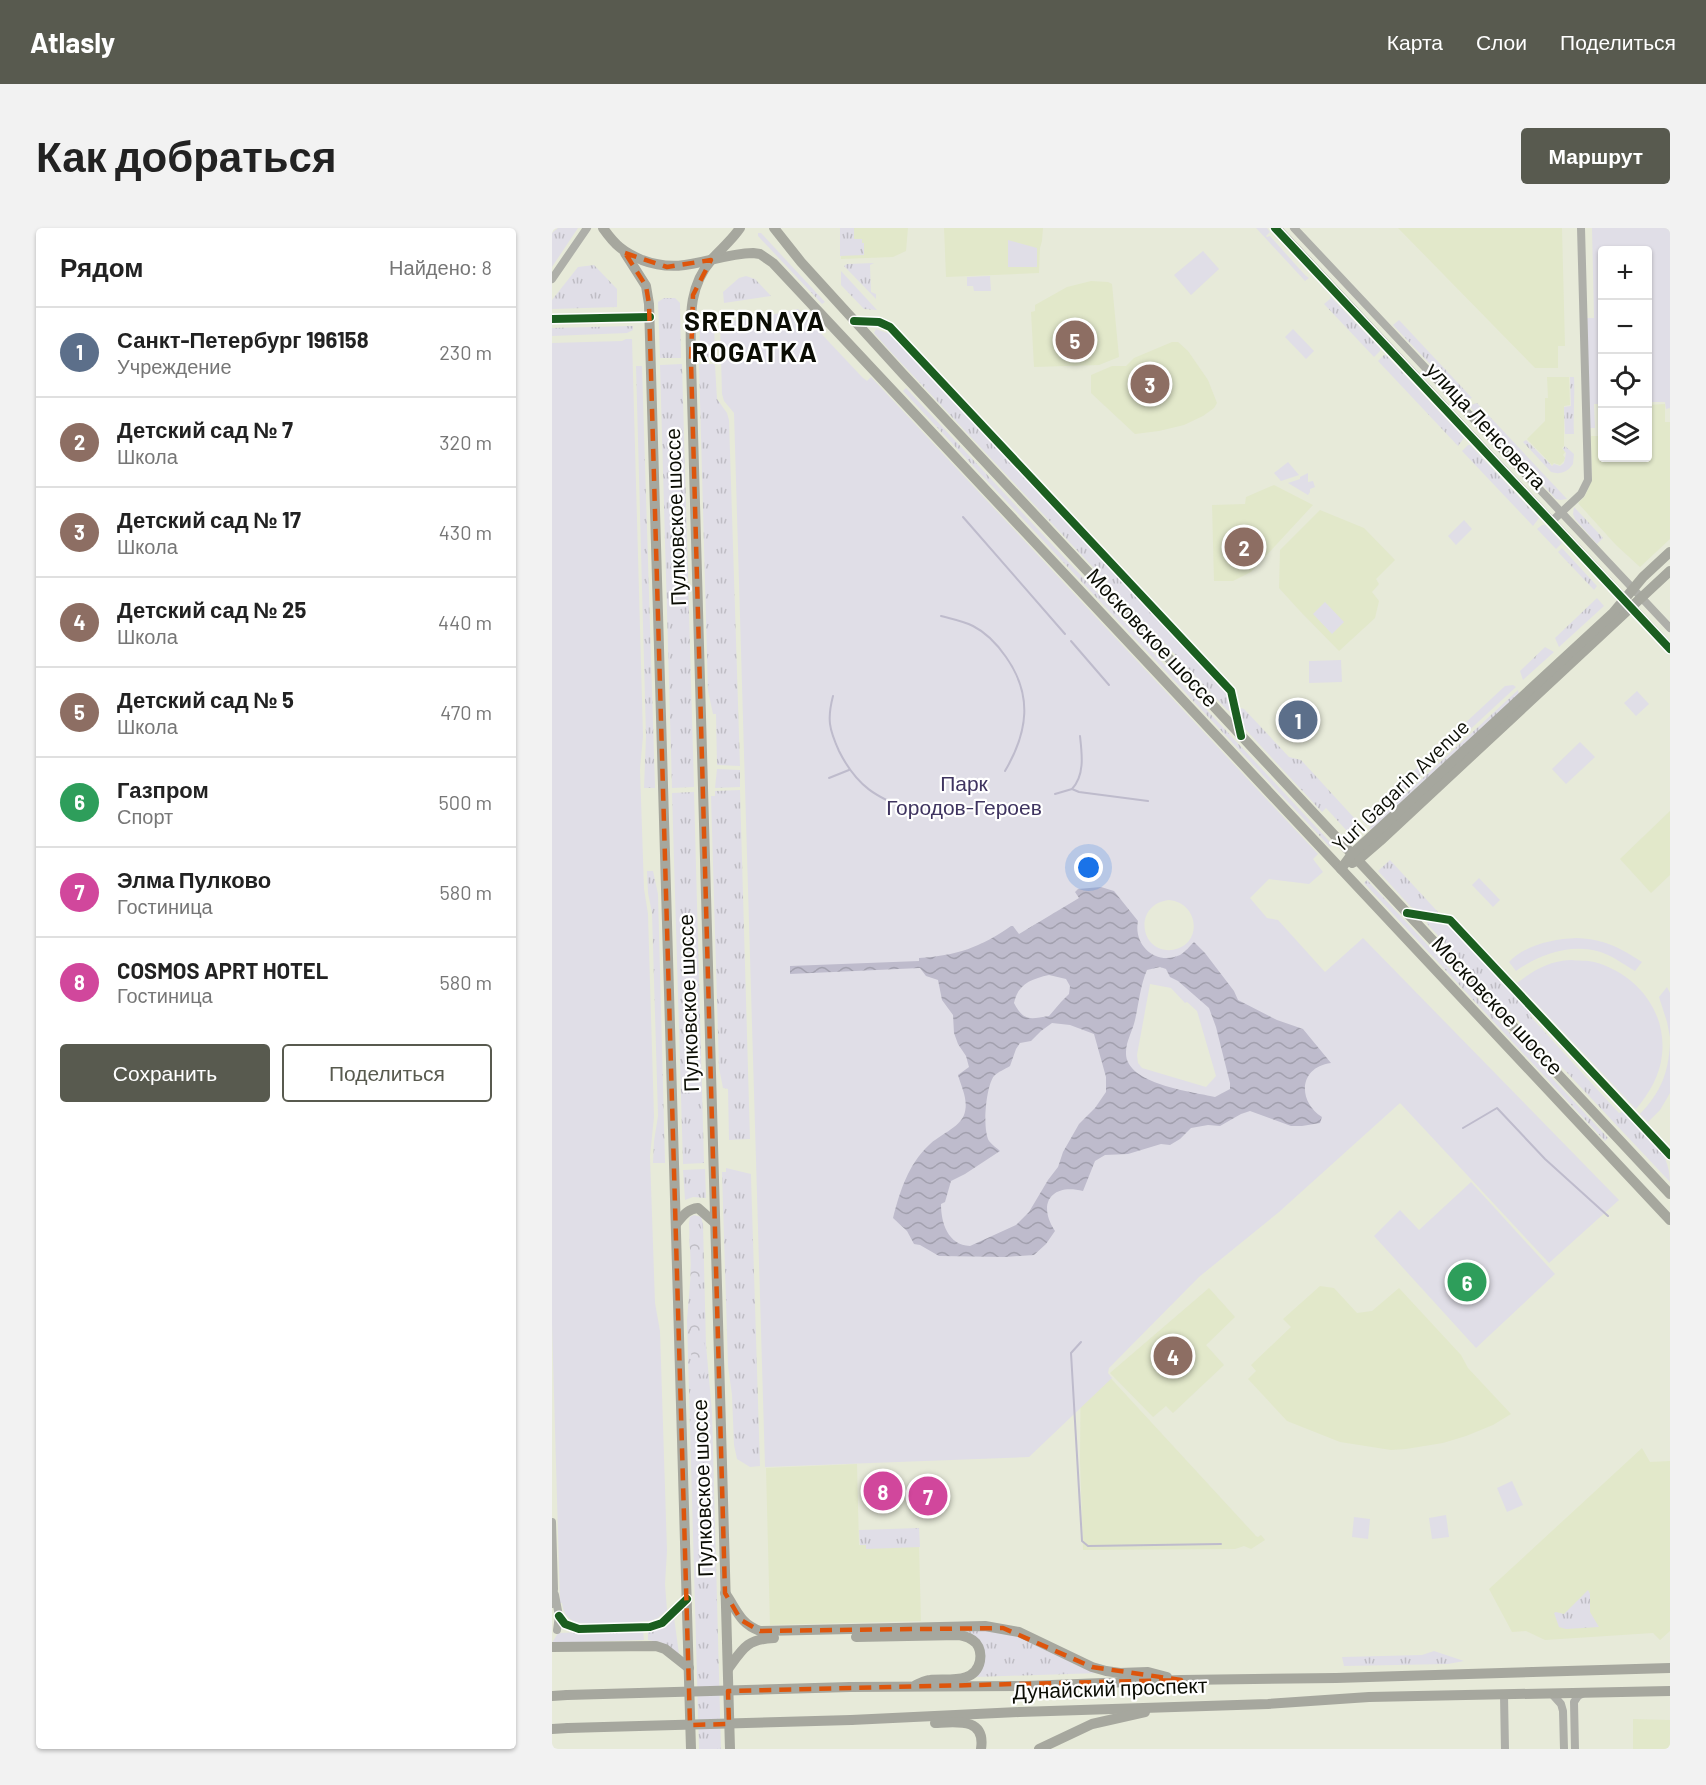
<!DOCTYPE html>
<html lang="ru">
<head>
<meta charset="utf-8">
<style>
	body { margin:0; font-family:Barlow,sans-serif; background:#f2f2f2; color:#222 }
	.controls { position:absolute; right:18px; top:18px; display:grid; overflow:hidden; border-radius:6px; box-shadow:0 2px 4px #0004 }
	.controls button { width:54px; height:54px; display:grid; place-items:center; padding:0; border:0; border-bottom:2px solid #e0e0e0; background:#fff; color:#222; font:30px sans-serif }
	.you { position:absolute; left:537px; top:640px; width:21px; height:21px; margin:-15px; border:4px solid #fff; border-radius:50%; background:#1a73e8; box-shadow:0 0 0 9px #1a73e833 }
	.badge { display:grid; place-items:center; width:39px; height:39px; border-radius:50%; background:#585a4f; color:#fff; font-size:20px; font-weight:700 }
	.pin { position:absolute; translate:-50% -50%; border:3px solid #fff; box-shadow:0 2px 6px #0006 }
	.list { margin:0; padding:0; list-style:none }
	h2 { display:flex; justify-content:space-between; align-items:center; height:78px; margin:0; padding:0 24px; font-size:26px }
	h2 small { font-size:20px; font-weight:400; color:#767676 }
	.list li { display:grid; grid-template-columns:39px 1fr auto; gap:18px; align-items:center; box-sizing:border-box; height:90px; padding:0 24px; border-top:2px solid #e0e0e0 }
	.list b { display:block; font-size:22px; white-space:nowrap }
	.list p { margin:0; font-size:20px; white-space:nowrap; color:#767676 }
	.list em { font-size:20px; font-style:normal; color:#767676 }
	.actions { display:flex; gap:12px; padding:18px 24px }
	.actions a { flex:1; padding:14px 0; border:2px solid #585a4f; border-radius:6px; text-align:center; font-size:21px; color:#585a4f }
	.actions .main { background:#585a4f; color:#fff }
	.icon { flex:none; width:33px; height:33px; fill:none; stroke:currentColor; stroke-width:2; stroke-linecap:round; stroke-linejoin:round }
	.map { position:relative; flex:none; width:1118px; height:1521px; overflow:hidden; border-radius:6px }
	header { display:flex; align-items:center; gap:36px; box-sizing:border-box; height:84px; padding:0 30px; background:#585a4f; color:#fff }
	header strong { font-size:28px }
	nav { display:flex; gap:33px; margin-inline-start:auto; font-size:21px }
	.intro { display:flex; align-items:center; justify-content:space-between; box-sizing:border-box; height:144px; padding:0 36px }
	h1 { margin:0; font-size:42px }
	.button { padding:15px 27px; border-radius:6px; background:#585a4f; color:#fff; font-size:21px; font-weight:700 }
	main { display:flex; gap:36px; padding:0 36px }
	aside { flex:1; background:#fff; border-radius:6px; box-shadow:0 2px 4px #0004 }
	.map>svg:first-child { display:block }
	.built { fill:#e2e8ca }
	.grass { fill:url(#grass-tufts) }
	.forest { fill:url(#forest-crowns) }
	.park { fill:#e0dee7; fill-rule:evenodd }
	.water { fill:url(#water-waves); fill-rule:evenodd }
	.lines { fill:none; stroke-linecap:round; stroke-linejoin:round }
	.stream { stroke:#bebbcc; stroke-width:2 }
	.minor { stroke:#aeafa9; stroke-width:8 }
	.major { stroke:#a6a79e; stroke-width:10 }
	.tram { stroke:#a6a9a0; stroke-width:1.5 }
	.major-bridge { stroke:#a6a79e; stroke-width:10 }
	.cycleway-casing { stroke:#fff; stroke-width:11 }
	.cycleway { stroke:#1b5e20; stroke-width:8 }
	.marked { fill:none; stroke:#dd550c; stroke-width:4.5; stroke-dasharray:12 8; stroke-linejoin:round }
	.labels { text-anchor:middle; stroke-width:4.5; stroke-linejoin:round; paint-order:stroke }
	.street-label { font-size:21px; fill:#0b0d04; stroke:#fff }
	.park-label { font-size:21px; fill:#3f3460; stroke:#fff }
	.district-label { font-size:27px; font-weight:bold; letter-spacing:1.5px; fill:#0b0d04; stroke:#fff }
</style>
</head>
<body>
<header>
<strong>Atlasly</strong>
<nav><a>Карта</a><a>Слои</a><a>Поделиться</a></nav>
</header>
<div class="intro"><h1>Как добраться</h1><a class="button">Маршрут</a></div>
<main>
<aside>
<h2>Рядом<small>Найдено: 8</small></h2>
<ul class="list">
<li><span class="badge" style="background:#5c6f8a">1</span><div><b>Санкт-Петербург 196158</b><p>Учреждение</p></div><em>230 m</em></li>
<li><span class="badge" style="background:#8d6e63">2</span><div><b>Детский сад № 7</b><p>Школа</p></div><em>320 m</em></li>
<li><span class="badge" style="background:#8d6e63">3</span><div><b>Детский сад № 17</b><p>Школа</p></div><em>430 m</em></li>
<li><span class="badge" style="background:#8d6e63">4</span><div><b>Детский сад № 25</b><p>Школа</p></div><em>440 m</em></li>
<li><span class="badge" style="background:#8d6e63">5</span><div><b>Детский сад № 5</b><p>Школа</p></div><em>470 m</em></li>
<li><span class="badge" style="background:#2e9e5b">6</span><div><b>Газпром</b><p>Спорт</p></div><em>500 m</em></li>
<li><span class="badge" style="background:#d1479c">7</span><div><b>Элма Пулково</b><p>Гостиница</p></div><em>580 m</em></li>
<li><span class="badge" style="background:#d1479c">8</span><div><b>COSMOS APRT HOTEL</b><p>Гостиница</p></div><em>580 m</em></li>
</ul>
<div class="actions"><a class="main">Сохранить</a><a>Поделиться</a></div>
</aside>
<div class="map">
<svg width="1118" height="1521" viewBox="0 0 1118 1521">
	<defs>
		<pattern id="grass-tufts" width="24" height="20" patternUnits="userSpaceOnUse" patternTransform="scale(1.5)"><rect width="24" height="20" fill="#e0dee7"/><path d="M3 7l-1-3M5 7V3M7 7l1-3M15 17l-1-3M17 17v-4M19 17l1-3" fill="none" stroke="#bfbdc4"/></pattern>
		<pattern id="forest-crowns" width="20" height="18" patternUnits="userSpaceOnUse" patternTransform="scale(1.5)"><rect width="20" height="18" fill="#e0dee7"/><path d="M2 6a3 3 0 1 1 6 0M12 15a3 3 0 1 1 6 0" fill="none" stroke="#bfbdc4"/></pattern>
		<pattern id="water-waves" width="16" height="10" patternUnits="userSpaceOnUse" patternTransform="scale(1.5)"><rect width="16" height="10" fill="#bebbcc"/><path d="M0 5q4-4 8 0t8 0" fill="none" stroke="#a2a0ae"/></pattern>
	</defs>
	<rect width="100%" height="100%" fill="#e7ead9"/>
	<g class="built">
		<path d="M288,0H356L354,23L341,29L289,31Z"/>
		<path d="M392,0H491L490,13L488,20L487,45L394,49Z"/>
		<path d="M846,0H1010L1013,118H1006V140H983Z"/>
		<path d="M539,53L556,54L560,56L567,129L547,137L482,139L479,84L483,83V77L515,59Z"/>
		<path d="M620,114H626L636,123L656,152L665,175L662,180L651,188L632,197L607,203L583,206L539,165V147L560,138H574L582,130Z"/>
		<path d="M995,149H1017L1018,177L1012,178V218L1010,220L1013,224L1011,227L1013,230L1012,233L1008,237L1002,235L1000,237L975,211L993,193V170H996Z"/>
		<path d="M1113,176V194H1118V311L1088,339L1064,317L1026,275L1033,268L1040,252L1039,208H1048L1047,178H1050V230H1096V177Z"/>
		<path d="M722,257L761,277L699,344L681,353H662L660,277L693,276L694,269Z"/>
		<path d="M768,282L812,300L843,332L824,351L827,356L820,364L827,373L823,390L787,423L747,382L727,360L728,322Z"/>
		<path d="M1118,583V647L1099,665L1068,631Z"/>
		<path d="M768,1058L782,1060L805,1085L820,1083L847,1060L909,1127L916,1140L959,1186L941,1197L914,1208L891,1215L854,1221L839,1222L788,1214L735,1193L696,1151L704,1143L699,1137L739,1099L731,1091Z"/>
		<path d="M657,1060L683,1089L654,1117L672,1137L621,1185L614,1178L601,1189L558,1145Z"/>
		<path d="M529,1118L704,1308L706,1309L709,1307L713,1312L699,1321L692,1318L683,1321L531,1322L528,1233Z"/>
		<path d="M1090,1220L1098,1234L1118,1233V1403L1108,1412L1101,1405L993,1412L974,1403L960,1404L937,1361Z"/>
		<path d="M305,1236L307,1317H367L369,1393L218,1397L214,1240Z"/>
		<path d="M1081,1491L1118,1492V1521H1081Z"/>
	</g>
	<g class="grass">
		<path d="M6,0H26L0,39V5Z"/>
		<path d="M288,0H302V11H310V15H312V27L288,28Z"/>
		<path d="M704,0H715L718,4L714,8L715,9L718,8L753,47L757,50L753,53Z"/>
		<path d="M206,5H209L273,74L270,76L206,8Z"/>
		<path d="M322,35L318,37L319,64L324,66V71L292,38L295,36Z"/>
		<path d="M42,37L65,61V79L0,81V72L26,39Z"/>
		<path d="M289,43L325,82L312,81L289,57Z"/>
		<path d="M194,48L203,51L219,68L172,75L171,64L187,50Z"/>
		<path d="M778,68L828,120V123L822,129L772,76L778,71Z"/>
		<path d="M112,70H123L128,75L129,130H108L106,74Z"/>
		<path d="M162,92L163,127L161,129H147L148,99L152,94Z"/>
		<path d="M847,92L920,170L912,172L841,97Z"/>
		<path d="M79,98H81V102L75,105L0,108V100Z"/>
		<path d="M324,101L341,107L675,464L678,483L675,482L338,123L322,105Z"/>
		<path d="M832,127H834L912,210L906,218L826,133Z"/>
		<path d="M130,136L142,559L120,560L108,137Z"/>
		<path d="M147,136H161L163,137L165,171L175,185L177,192L188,538L165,537L164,486H161L156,463Z"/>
		<path d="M84,138H90L103,560H92L94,508Z"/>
		<path d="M1018,149H1022C1023,169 1021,187 1022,206H1013L1012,179L1019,178Z"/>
		<path d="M354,160L781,617L778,619L351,163Z"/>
		<path d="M925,175L1015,271L1008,272L1004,271L919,180V177Z"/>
		<path d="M974,212L1000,238L1002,236L1008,238L1012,235L1014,225L1011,221L1013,218L1022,226L1021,236C1016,244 1008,247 999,244L971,214Z"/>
		<path d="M916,217H918L987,290L981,298L910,223Z"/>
		<path d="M1022,279L1051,310L1045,316L1023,291L1021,286Z"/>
		<path d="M990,297H993L1010,315L1004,321L985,301Z"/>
		<path d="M1010,320L1045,358L1042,362L1006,324Z"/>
		<path d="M1045,370L1052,378L1007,419L1003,410Z"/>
		<path d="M993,419L1002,424L971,452L968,443Z"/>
		<path d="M961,457L964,459L815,597L811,593V590L953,458Z"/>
		<path d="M966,462L967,467L821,603L817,600Z"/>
		<path d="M689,480L692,481L737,529L749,532L805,593L795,603L774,580L770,584L693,501L687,483Z"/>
		<path d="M165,541L188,542V559L163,560Z"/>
		<path d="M188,562L198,911L177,912L176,861L171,860L167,840L159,568H163V563Z"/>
		<path d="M142,564L152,935L131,936L120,565Z"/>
		<path d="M838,632L885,683L887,687L883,688L859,679L826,643Z"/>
		<path d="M95,643H101L106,666L113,935H101L102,913L106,888L100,685L96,665Z"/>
		<path d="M815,652L1056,910L1053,913L812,655Z"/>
		<path d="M877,693L897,698L904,703L980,783L978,788L1067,885L1073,883C1093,904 1118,922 1118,954L876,697L875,694Z"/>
		<path d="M174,940L199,946V948L208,1238L198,1239L185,1231L182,1217L180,1167L176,1138L170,944H174Z"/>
		<path d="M153,941L154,970L141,969L133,972L131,942Z"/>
		<path d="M142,987L149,989L151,996L154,1117L160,1184L169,1521H147L135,1092L139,1043L137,995L138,989Z"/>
		<path d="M367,1300L368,1319L314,1321V1317H308L307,1302Z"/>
		<path d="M1036,1362L1038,1366V1384L1047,1399L1014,1401L1007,1399L1002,1385L1004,1384L1012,1386Z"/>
		<path d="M122,1389L127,1426L108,1414L96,1412V1402Z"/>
		<path d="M411,1401L455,1404L547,1445L422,1449L425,1445L424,1409Z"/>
		<path d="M91,1402L92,1412L0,1415L6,1405Z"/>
		<path d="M882,1423L912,1433L896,1436L792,1438L790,1429L870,1427Z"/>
	</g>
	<g class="forest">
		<path d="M143,997L147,998C152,1008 152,1028 147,1037L151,1050L148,1056C145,1054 142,1054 140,1052C137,1049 139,1032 141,1029C136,1021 137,1008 139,999Z"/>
		<path d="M141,1091L149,1092L152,1095L150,1107L154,1123L152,1134V1145L151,1148C136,1140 138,1108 138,1093Z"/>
	</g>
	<g class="park">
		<path d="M1040,0H1118V180L1114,181L1113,174H1096V22H1050V176H1042L1043,200H1037L1035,90H1042Z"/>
		<path d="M456,12L485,20V39H456Z"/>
		<path d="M651,23L667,41L639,67L622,47Z"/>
		<path d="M438,48L439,63H422L421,58H415V49Z"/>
		<path d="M246,81L310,149L315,153L319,149L766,626L761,631L771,644L757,656L717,651L698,670L715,690L726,692L773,744L811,710L1067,972L997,1035L848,875L727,984L647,1049L557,1140L556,1145L560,1150L477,1229L213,1239L182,185L172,173L170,166L168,94L210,89ZM617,672C648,675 651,718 620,722C587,725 581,676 617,672ZM598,756L619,760L633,775L635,774L645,783L664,848L654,859L590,840L586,835L585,827Z"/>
		<path d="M741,101L762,123L754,131L733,109Z"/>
		<path d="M74,111H80L91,508L88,541L92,661L96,686L102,889L98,928L103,1075L108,1103L115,1323L113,1356L115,1382L106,1390L98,1393C84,1394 33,1398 23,1394C15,1390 11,1384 10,1375H8L0,1096V115L70,113Z"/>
		<path d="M736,234L747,247L729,253L722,245Z"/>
		<path d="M756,245V254L761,253L763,259L758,261V264L756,267L736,255L748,251V249Z"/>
		<path d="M912,292L920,301L904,317L896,308Z"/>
		<path d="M773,374L792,394L780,406L761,386Z"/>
		<path d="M789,432L790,454L757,455V433Z"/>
		<path d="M1085,463L1097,476L1084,488L1072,475Z"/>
		<path d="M1028,514L1043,529L1014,556L1000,541Z"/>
		<path d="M927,650L948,672L941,679L920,657Z"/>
		<path d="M1024,710C1051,711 1067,719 1090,734L1083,743C1071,736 1058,726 1045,723C1016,716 987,727 964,743L957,734C973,717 1001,711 1024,710Z"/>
		<path d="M1019,732C1026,733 1035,732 1042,734C1084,745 1115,783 1110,827C1108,847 1097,866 1084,881L965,755C982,742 997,733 1019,732Z"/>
		<path d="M1115,759L1118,765V809L1115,794L1107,769Z"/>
		<path d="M1118,816V865L1108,882L1096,894L1088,886C1109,864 1116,846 1118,816Z"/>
		<path d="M919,954L1003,1046L924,1120L822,1008L848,982L867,1002Z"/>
		<path d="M960,1253L971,1277L955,1284L945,1260Z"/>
		<path d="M894,1287L897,1309L880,1311L877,1290Z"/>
		<path d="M802,1289L818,1291L816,1311L800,1309Z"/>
	</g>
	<path class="water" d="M549,659L562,663L586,693C581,717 604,738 628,727C633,724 638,718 642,714L653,725L682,763L686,772L725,792L751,801L779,835C747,839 745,873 770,889L768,895L750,898H739L698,883L689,886L668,898L656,897L639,900L628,911L618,917L609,916L576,926L553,927L543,933L531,963C499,955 485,976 503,1003L494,1016L482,1027L453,1029L387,1028L368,1017L362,1016L355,1003L341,990C348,963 356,937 377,917C387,907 407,900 412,887C417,873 410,861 406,847L417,839L414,828L406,816L402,805L401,787L390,772L386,752L374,748L368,740L238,746V738L367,733V730C403,728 430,719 459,698H461L467,706L527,670L523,664L526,661ZM608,739L614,741L618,749L626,753L657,780L664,799L678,855V861L663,869C640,864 572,856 574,824C574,813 581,802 583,792C587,775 588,758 595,742ZM497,747L514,751L518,758L517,766L509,774L497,788C478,791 472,794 462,775C466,756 479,751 497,747ZM500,795L518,797L542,806L554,849V864L543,880L527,896L511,924L506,939L496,952L477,984L464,997L418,1018C396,1017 389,995 389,976L393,974L399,953L413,946L448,923C445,920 440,917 437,913C430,901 434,858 442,848C446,844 453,841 458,838L464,821L468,815L479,813L489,803Z"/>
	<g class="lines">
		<g class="stream">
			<path d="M411,289L513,406"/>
			<path d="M389,388C400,391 411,393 421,398C435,405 445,416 454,429C481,467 476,504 453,543"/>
			<path d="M519,413L557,457"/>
			<path d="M281,468C275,491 277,501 287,523C305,559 324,569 361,584"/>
			<path d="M277,550L297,542"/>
			<path d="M520,561L527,564L596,573"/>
			<path d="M503,566L520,561C533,547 530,526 528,508"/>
			<path d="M911,900L945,880L993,931L1056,988"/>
			<path d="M529,1114L519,1125L530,1313L536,1318L669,1316"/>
		</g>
		<g class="minor">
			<path d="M723,0L1118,421"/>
			<path d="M742,0L1118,400"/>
			<path d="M0,51L35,0"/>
			<path d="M0,91L98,89"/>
			<path d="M302,93L327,94L338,99L679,463L689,508"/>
			<path d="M999,294L1029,266L1036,252L1029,0"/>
			<path d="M855,685L898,692L1118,927"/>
			<path d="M0,1294L2,1361L0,1376"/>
			<path d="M3,1367L7,1388L5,1402"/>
			<path d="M7,1388L13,1396L27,1401L98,1399L110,1395L135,1371"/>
			<path d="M1000,1466L1009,1476L1011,1483L1012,1521"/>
			<path d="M952,1467L953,1521"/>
			<path d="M1023,1521L1022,1474L1026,1468L1032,1465"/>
		</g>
		<g class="major">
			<path d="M51,0C63,17 71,24 90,32C132,48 160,26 201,25L208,26L221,35L1118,992"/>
			<path d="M222,0L249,34L350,145L1118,966"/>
			<path d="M73,25L94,58L97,76L139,1521"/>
			<path d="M800,635L806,632L828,613L1118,343"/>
			<path d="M789,641L800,626L1061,385L1091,349L1118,324"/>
			<path d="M124,996C131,988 135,981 146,980L163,995"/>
			<path d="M173,1365C185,1382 188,1396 208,1403L433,1398L467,1404L540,1439L554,1443L568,1445L596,1444L615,1449"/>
			<path d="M304,1409L407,1407C414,1408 419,1410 424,1415C428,1420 429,1427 428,1433C423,1457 395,1450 378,1452C373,1452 369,1455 364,1457"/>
			<path d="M0,1419L104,1418L113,1421L137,1440"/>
			<path d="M176,1441C191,1420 195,1411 222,1410"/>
			<path d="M298,1459L474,1458L629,1452L784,1450L1118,1440"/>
			<path d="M0,1468L15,1467"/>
			<path d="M299,1492L467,1484L716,1476L817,1469L1118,1463"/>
			<path d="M383,1495C404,1494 434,1489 429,1521"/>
			<path d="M0,1501L16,1500"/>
			<path d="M178,1521L139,133C139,95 134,61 160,31C169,21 180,12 188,0"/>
			<path d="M487,1521L540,1496L593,1484"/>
		</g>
		<path class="tram" d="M730,0L1118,414"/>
		<g class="major-bridge">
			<path d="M15,1467L298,1459"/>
			<path d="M16,1500L299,1492"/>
		</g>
		<defs>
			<g id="cycleway">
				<path d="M723,0L1118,421"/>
				<path d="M0,91L98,89"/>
				<path d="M302,93L327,94L338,99L679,463L689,508"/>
				<path d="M855,685L898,692L1118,927"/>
				<path d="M7,1388L13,1396L27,1401L98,1399L110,1395L135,1371"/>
			</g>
		</defs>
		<use href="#cycleway" class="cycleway-casing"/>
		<use href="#cycleway" class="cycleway"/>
	</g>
	<path class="marked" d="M73,25L115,39L159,32L141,67L139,133L173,1365L189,1392L208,1403L451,1400L540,1439L629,1452L176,1463L177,1496L138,1497L97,76L94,58Z"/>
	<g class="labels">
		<g class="street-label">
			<text transform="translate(934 198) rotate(47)" y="7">улица Ленсовета</text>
			<text transform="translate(124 289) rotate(-92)" y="7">Пулковское шоссе</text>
			<text transform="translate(600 410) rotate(47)" y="7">Московское шоссе</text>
			<text transform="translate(849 558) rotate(-44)" y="7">Yuri Gagarin Avenue</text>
			<text transform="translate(137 775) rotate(-92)" y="7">Пулковское шоссе</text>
			<text transform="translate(945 778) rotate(47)" y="7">Московское шоссе</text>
			<text transform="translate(151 1260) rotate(-92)" y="7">Пулковское шоссе</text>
			<text transform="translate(558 1461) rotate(-2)" y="7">Дунайский проспект</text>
		</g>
		<g class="park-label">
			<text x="412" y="563">Парк<tspan x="412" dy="24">Городов-Героев</tspan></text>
		</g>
		<g class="district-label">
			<text x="203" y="103">SREDNAYA<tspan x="203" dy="31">ROGATKA</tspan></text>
		</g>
	</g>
</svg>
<div class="controls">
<button>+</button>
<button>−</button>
<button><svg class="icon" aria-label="locate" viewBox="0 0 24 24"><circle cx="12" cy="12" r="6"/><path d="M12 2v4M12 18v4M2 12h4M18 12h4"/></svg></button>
<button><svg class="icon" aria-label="layers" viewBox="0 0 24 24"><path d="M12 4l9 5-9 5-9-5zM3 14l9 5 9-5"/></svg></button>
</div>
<div class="you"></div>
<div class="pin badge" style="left:746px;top:492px;background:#5c6f8a">1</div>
<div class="pin badge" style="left:692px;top:319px;background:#8d6e63">2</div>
<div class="pin badge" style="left:598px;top:156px;background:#8d6e63">3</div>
<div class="pin badge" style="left:621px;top:1128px;background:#8d6e63">4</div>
<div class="pin badge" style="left:523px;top:112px;background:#8d6e63">5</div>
<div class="pin badge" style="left:915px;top:1054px;background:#2e9e5b">6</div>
<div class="pin badge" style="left:376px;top:1268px;background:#d1479c">7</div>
<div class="pin badge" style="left:331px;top:1263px;background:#d1479c">8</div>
</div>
</main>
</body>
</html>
